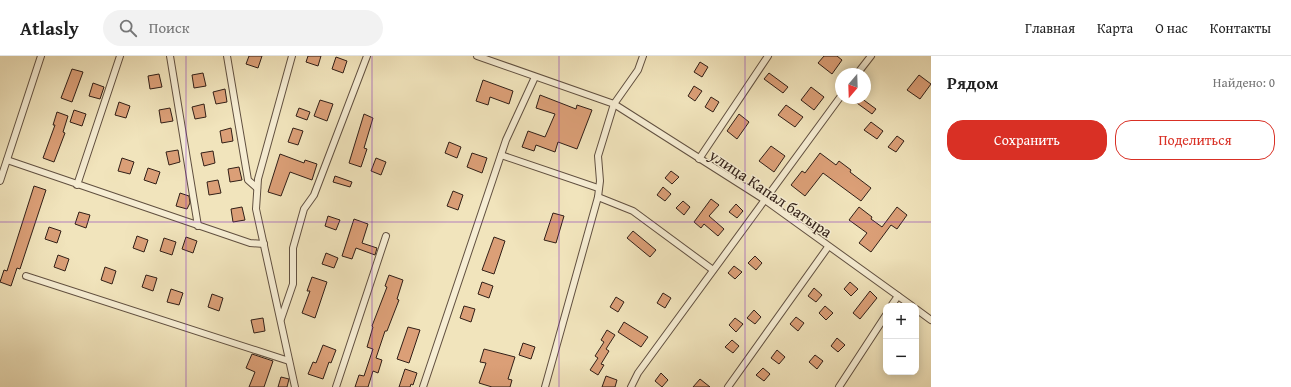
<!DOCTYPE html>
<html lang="ru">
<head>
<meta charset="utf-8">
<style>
	body { margin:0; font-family:"Gentium Book Plus",serif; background:#f2f2f2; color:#222 }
	.controls { position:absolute; right:12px; bottom:12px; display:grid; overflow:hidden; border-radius:8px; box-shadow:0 2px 10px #0003 }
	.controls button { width:36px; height:36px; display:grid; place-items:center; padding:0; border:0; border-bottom:1px solid #e0e0e0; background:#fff; color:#222; font:20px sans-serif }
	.compass { position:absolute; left:835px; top:12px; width:36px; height:36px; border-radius:50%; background:#fff; box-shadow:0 2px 10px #0003; rotate:199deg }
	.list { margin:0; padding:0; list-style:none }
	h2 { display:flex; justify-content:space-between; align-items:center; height:52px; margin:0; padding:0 16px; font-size:17px }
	h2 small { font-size:13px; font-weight:400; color:#767676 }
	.actions { display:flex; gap:8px; padding:12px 16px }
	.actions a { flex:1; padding:9px 0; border:1px solid #d93025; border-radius:16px; text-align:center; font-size:14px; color:#d93025 }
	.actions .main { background:#d93025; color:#fff }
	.icon { flex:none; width:22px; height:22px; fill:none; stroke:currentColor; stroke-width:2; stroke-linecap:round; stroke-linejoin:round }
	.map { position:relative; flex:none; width:931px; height:331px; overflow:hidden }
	header { display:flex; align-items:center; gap:24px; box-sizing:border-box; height:56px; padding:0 20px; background:#fff; border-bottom:1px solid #e0e0e0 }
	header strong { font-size:19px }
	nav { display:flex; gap:22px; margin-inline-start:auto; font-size:14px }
	.search { width:280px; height:36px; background:#f2f2f2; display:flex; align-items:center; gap:10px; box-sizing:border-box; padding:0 14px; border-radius:22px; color:#767676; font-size:15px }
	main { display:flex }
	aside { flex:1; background:#fff }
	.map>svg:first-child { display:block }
	.building { fill:#db9f77; stroke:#311f17 }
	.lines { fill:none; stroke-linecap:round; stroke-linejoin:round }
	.minor-casing { stroke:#615040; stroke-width:8 }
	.minor { stroke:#f6edd3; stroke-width:6 }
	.grid { fill:none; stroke:#7b2cbf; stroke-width:1; stroke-opacity:0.55 }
	.labels { text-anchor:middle; stroke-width:3; stroke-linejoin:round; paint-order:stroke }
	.street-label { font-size:16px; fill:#311f17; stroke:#f6edd3 }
</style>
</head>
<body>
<header>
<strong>Atlasly</strong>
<div class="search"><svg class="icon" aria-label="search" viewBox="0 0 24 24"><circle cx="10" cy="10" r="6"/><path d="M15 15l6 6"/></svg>Поиск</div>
<nav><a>Главная</a><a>Карта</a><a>О нас</a><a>Контакты</a></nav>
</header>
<main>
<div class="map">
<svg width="931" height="331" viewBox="0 0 931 331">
	<rect width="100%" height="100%" fill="#f1e4bc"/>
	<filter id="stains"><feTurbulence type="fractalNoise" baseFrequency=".005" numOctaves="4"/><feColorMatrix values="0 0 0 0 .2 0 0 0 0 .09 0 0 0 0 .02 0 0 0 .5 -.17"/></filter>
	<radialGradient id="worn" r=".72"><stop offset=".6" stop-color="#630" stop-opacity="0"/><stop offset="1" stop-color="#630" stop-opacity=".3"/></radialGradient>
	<g class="building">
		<path d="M249,0H262L258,12L246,8Z"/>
		<path d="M308,0H321L318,10L306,6Z"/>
		<path d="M824,0H837L842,4L832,18L818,7Z"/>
		<path d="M336,1L347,5L343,17L332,13Z"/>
		<path d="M700,6L708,11L702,21L694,16Z"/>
		<path d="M72,13L83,16L72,46L61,42Z"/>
		<path d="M203,17L206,30L194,32L192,19Z"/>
		<path d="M769,17L788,31L783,37L764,23Z"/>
		<path d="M159,18L162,31L150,33L148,20Z"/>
		<path d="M919,19L931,28L920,43L907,34Z"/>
		<path d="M483,24L513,35L509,48L490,41L488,49L476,45Z"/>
		<path d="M93,27L104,31L100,43L89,40Z"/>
		<path d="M694,30L702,35L695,45L688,40Z"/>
		<path d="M811,31L824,41L814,54L801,44Z"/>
		<path d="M225,33L227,46L216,48L213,36Z"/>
		<path d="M540,39L576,53L577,49L592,54L577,93L558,86L555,96L536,89L534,95L522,91L528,75L545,81L555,58L536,52Z"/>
		<path d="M711,41L719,46L713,56L705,51Z"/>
		<path d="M850,42H861L876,53L872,58Z"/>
		<path d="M320,44L333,48L327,65L314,60Z"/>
		<path d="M119,46L130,50L126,62L115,59Z"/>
		<path d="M204,48L206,61L195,63L192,51Z"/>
		<path d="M786,49L803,61L795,71L778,59Z"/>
		<path d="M170,52L173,65L161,67L159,54Z"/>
		<path d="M299,52L310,56L307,64L296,60Z"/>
		<path d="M74,54L86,58L82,70L70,66Z"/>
		<path d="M57,56L68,60L63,76L65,77L54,106L43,102L55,69H53Z"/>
		<path d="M364,58L373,62L364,92L367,93L361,111L349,107Z"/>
		<path d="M739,58L749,66L737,83L727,75Z"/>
		<path d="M871,66L883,75L877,83L864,74Z"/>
		<path d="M231,72L233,85L222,87L220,75Z"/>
		<path d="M293,72L303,75L298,89L288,86Z"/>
		<path d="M897,80L904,85L896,96L888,91Z"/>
		<path d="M449,86L461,91L457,102L445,97Z"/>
		<path d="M771,90L785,100L774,116L759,105Z"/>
		<path d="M178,94L180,106L169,109L166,96Z"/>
		<path d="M213,95L215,107L204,110L201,97Z"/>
		<path d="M472,97L487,102L482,117L467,111Z"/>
		<path d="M820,97L836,109L839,105L851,114L850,116L871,132L861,145L823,117L805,140L791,129L802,115L805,117Z"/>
		<path d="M280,98L304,107L305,104L317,108L312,124L290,116L281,140L268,136Z"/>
		<path d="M122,102L134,106L130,118L118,115Z"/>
		<path d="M376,102L386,106L381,119L371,115Z"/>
		<path d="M239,111L242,124L230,126L228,113Z"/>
		<path d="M148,112L160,116L156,128L144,124Z"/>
		<path d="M671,115L679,121L672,128L665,122Z"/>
		<path d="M335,120L352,126L350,131L333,126Z"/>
		<path d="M218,124L221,137L209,139L207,126Z"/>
		<path d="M34,130L46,134L20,213L17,212L11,230L0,226L4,214L7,215Z"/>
		<path d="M663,131L671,138L665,145L657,139Z"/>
		<path d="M453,135L463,139L458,154L447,150Z"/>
		<path d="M180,137L189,140L190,147L187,153L176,150Z"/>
		<path d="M711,143L719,149L709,160L724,173L718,180L704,168L701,172L694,166Z"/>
		<path d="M683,145L690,151L684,159L676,152Z"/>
		<path d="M736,148L743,155L737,162L729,156Z"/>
		<path d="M242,151L245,164L233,166L231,153Z"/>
		<path d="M859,151L872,161L871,163L882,171L897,151L907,159L897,173L891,169L871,196L859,187L867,177L849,164Z"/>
		<path d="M79,156L90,159L86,172L75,168Z"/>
		<path d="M553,157L564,160L556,187L544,184Z"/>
		<path d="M328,160L340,164L336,174L325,170Z"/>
		<path d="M354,163L368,168L362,187L377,192L375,199L356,192L352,203L342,200Z"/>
		<path d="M49,171L61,175L57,187L45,183Z"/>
		<path d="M633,175L656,194L650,201L627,182Z"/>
		<path d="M137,180L148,184L144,196L133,192Z"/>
		<path d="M186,181L197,185L193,197L182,193Z"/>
		<path d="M494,181L505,185L494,218L482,214Z"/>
		<path d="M164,182L176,186L172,199L160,195Z"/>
		<path d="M326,197L338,202L334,212L322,208Z"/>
		<path d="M58,199L69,203L65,215L54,211Z"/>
		<path d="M755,200L762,207L756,214L748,207Z"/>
		<path d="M734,210L742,216L735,223L728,217Z"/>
		<path d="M105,211L116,215L112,228L101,224Z"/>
		<path d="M146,219L157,222L153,235L142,231Z"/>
		<path d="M389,219L403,224L397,243L399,244L387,275H385L376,302L382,304L378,317L373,315L368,331H355L359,319L364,320L373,293L367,291L373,271L372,270L387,231L385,230Z"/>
		<path d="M312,221L327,226L315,262L302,257L310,235H307Z"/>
		<path d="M482,226L493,230L489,242L478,238Z"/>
		<path d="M850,226L858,233L851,240L844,233Z"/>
		<path d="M814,232L822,239L816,246L808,240Z"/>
		<path d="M171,233L183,237L179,249L167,246Z"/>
		<path d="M870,235L877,242L860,263L853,257Z"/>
		<path d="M663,237L671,242L665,252L657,247Z"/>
		<path d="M212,238L223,242L219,255L208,251Z"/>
		<path d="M616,241L624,246L618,256L610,251Z"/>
		<path d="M464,250L475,253L471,266L460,262Z"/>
		<path d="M825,250L833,257L826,264L819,257Z"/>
		<path d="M754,254L761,261L755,268L747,262Z"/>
		<path d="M796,261L804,267L798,275L790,268Z"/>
		<path d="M263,262L265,275L254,277L251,264Z"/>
		<path d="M735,262L743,268L736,276L729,269Z"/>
		<path d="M624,266L648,281L641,291L618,276Z"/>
		<path d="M408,271L420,274L409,307L397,303Z"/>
		<path d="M607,274L615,279L606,293L609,295L601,308L604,309L598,319L590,314L598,302L595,300L604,286L601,284Z"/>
		<path d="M837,282L845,289L838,296L831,290Z"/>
		<path d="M732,284L739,290L733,297L725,291Z"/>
		<path d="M523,287L535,291L531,303L519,299Z"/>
		<path d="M323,289L336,294L331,307L329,306L323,323L308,318L313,306L316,307Z"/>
		<path d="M484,293L515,301L508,323L512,324L510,331H492L479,327L486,307L480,306Z"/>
		<path d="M777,294L785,301L779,308L771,302Z"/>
		<path d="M252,298L273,305L264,331H249L255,316L246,312Z"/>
		<path d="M815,299L823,305L817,313L809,306Z"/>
		<path d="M763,312L770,318L764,325L756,319Z"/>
		<path d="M405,313L417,317L413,329L411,328L410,331H399Z"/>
		<path d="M661,317L668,324L662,331L655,325Z"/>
		<path d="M606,320L617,324L615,331H602Z"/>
		<path d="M281,321L289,323L287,331H278Z"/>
		<path d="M700,323L710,331H693Z"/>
	</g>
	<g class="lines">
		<defs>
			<g id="minor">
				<path d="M170,0L198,170"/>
				<path d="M227,0L248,124L257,132"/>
				<path d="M292,0L258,123L256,153L295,331"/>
				<path d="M477,0L614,48L765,144L912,250"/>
				<path d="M857,18L871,0"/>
				<path d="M501,99L598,132"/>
				<path d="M699,103L768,0"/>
				<path d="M7,104L250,187L264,188"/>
				<path d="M0,125L41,0"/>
				<path d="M77,129L120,0"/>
				<path d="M598,141L633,155L713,214"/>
				<path d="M26,220L289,305"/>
				<path d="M891,250L898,240"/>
				<path d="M916,253L931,264"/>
				<path d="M281,263L293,228V192L304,153L314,139L367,0"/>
				<path d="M336,331L386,180"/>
				<path d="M423,331L506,84L535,21"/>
				<path d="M545,331L598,141L600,125L598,100L614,48L638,14L643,0"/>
				<path d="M631,331L638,317L841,40"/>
				<path d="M728,331L828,191"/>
				<path d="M839,331L886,259"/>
			</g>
		</defs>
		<use href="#minor" class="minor-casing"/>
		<use href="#minor" class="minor"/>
	</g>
	<path class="grid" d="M186,0V331M372,0V331M559,0V331M745,0V331M0,166H931"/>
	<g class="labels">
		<g class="street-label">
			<text transform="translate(771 137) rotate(34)" y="6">улица Капал батыра</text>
		</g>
	</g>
	<rect width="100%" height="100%" filter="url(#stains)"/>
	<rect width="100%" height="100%" fill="url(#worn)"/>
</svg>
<div class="controls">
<button>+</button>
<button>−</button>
</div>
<svg class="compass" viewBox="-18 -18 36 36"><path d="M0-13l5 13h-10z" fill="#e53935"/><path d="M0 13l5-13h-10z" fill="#767676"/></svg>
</div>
<aside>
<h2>Рядом<small>Найдено: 0</small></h2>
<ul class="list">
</ul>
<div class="actions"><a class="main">Сохранить</a><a>Поделиться</a></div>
</aside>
</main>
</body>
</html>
